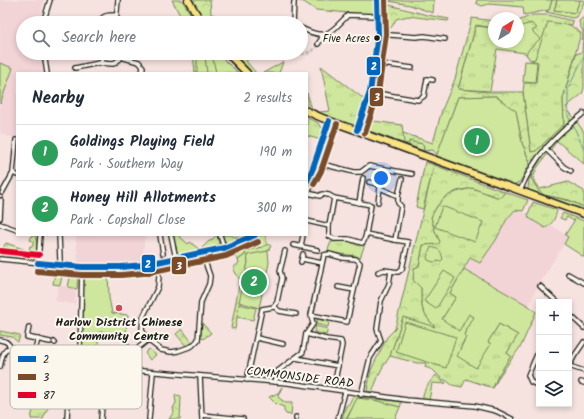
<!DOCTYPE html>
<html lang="en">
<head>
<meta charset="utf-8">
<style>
	body { margin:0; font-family:Kalam,sans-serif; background:#f2f2f3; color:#1f2937 }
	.controls { position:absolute; right:12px; bottom:12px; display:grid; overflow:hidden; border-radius:0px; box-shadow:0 2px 6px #0003 }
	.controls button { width:36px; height:36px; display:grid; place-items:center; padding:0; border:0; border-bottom:1px solid #e0e1e3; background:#fff; color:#1f2937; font:20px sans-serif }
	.compass { position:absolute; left:488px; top:12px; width:36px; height:36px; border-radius:50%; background:#fff; box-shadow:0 2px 6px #0003; rotate:38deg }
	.you { position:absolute; left:381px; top:178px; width:14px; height:14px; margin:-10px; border:3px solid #fff; border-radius:50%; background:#1a73e8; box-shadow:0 0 0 6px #1a73e833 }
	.badge { display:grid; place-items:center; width:26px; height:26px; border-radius:50%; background:#d1495b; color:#fff; font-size:13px; font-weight:700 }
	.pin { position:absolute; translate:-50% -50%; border:2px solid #fff; box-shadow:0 1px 4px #0006 }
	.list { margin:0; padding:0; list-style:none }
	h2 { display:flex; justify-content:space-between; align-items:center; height:52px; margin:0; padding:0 16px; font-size:17px }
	h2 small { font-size:13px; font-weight:400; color:#747a83 }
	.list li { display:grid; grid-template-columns:26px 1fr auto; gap:12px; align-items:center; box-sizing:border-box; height:56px; padding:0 16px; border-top:1px solid #e0e1e3 }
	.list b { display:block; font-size:15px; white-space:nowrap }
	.list p { margin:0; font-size:13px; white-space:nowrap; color:#747a83 }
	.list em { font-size:13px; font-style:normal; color:#747a83 }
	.icon { flex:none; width:22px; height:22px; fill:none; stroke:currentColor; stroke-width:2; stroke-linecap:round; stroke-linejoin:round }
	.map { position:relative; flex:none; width:584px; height:419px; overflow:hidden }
	.search { position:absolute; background:#fff; box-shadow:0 2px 6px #0003; left:16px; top:16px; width:292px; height:44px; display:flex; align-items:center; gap:10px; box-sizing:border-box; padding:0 14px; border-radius:22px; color:#747a83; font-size:15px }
	.panel { position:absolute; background:#fff; box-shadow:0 2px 6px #0003; left:16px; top:72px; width:292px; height:164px; border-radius:0px }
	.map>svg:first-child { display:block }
	.built { fill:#f2d3d6 }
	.grass { fill:url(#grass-tufts); stroke:#75825c }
	.forest { fill:url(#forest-crowns); stroke:#75825c }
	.green { fill:#cee79c; stroke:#75825c }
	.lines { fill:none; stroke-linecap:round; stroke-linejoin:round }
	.stream { stroke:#6b8ca4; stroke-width:1 }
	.street-tunnel { stroke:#cabab8; stroke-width:3.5; stroke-dasharray:3.5 2; stroke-linecap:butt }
	.street-casing { stroke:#1c1c1c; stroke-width:6 }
	.secondary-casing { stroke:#1c1c1c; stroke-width:8 }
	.primary-casing { stroke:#1c1c1c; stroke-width:9 }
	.street { stroke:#fbf7ec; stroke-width:3.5 }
	.secondary { stroke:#fbf7ec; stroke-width:5.5 }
	.primary { stroke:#f8e281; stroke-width:6 }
	.bus-1-casing { stroke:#fbf7ec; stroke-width:9 }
	.bus-2-casing { stroke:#fbf7ec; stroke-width:9 }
	.bus-3-casing { stroke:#fbf7ec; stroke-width:9 }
	.bus-1 { stroke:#0065bd; stroke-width:6 }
	.bus-2 { stroke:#7a4b2a; stroke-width:6 }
	.bus-3 { stroke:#e4002b; stroke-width:6 }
	.bus-dot { fill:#1c1c1c; stroke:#fbf7ec; stroke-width:1.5 }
	.poi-dot { fill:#d1495b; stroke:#fbf7ec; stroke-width:1.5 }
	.labels { text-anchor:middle; stroke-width:4; stroke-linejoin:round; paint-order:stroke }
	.bus-label { font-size:11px; fill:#1c1c1c; stroke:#fbf7ec; text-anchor:end }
	.poi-label { font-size:12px; font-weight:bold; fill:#1c1c1c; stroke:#fbf7ec }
	.street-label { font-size:12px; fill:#1c1c1c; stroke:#fbf7ec }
	.key { fill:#fbf7ec; stroke:#b8b5ae; stroke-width:1 }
	.key-label { font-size:11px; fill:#1c1c1c }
	.line-badge { stroke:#fbf7ec; stroke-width:1.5 }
	.badge-label { font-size:11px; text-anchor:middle; font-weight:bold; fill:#fff }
</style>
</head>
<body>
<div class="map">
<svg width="584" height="419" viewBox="0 0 584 419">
	<defs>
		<pattern id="grass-tufts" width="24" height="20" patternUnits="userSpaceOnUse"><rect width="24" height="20" fill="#cee79c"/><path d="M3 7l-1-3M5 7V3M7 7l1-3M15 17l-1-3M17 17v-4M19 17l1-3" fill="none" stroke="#b0c686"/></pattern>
		<pattern id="forest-crowns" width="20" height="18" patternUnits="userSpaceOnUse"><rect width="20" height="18" fill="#cee79c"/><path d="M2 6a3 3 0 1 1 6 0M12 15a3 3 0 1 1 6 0" fill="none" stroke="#b0c686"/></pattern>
	</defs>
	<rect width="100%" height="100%" fill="#f6e2df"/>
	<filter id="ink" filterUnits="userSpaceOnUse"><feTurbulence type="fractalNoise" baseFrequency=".025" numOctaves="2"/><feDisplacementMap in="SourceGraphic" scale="8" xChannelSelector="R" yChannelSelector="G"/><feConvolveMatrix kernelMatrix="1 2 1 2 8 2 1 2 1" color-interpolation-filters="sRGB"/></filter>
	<g filter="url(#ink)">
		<g class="built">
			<path d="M0,0H44L39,23H23V53H40L43,73H17V138L10,137L0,133Z"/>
			<path d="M516,210L528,214L529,218L545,228L551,225L568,237L536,289L529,306L464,269L471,258L480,263L496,240L497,236L507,219L511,212Z"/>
			<path d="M76,235H145L142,263L121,267L110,265L78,263L76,238Z"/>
			<path d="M59,285L76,289L75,304L55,301Z"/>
		</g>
		<g class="grass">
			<path d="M172,0H182L196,23H184Z"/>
			<path d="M383,0H434L433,13L410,5Z"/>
			<path d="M557,0H580L575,13L554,10Z"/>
			<path d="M546,20L570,25L581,33L563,99L564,124L536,151L531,152L523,92L524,83H536L538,62L531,60L525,53L497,49L490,91L458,89L476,26L494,28V42H518V26Z"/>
			<path d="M193,53H219L226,62L239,73H195Z"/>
			<path d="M229,53H258L246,61L256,73H251Z"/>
			<path d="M283,62L279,73H263Z"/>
			<path d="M321,66L364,99L357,126L334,123L307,109V93L312,109L320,112L330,111Z"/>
			<path d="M307,118L317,122L323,129L322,135L318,139L307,136Z"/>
			<path d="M366,120L402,125L403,133L409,143V141L423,144L424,151L370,131L365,125Z"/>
			<path d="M425,162L434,165L423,209L416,207Z"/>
			<path d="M534,170L531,178L539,191L544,195L570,201L584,207V212L532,193L528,189L529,179Z"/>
			<path d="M472,188L497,197L501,196L505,192L528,200L523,211L515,210L507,219L496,240L480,263L470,258L450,293L456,297L442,319L469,314L475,317L464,334L466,336L457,356L491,344L488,342L499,324L518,335L507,353L511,356L498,376L493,388L466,379L462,387L452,385L447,381L442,379L433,370L425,367L426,363H417L390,356L403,317L434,326C421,312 421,307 421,288L413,280L414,268L419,266L423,245L438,244L440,242L434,229L431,217C443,194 448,194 472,188Z"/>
			<path d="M533,202L557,210C556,217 552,225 545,228L529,218L528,214Z"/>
			<path d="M563,213L576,218L574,221L567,217L565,220L560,218Z"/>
			<path d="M32,235L35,236C38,243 38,255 32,260L0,255V252L6,243L29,251L30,246H33V241L30,240Z"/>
			<path d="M173,235H178L188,244L190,242L200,250L209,241H211L216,235H217L219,243L216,247L181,255L177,252Z"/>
			<path d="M222,235H231L235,237L242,235L248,236L229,243L224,241Z"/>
			<path d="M261,235H266V242L268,244L263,247L246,251L245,255L238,260L229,250Z"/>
			<path d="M348,241L359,246L365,244L360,258L355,256L327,252L331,242Z"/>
			<path d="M317,319L329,322L328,327L316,324Z"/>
			<path d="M202,323L211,333L203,339L201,336Z"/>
			<path d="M316,326L328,329L326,335L314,332Z"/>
			<path d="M182,329L192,342L187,347L176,334Z"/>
			<path d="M149,349L156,355L150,360L145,353Z"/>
			<path d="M19,351L38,364L51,370C47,389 54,389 66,398V400L52,398L43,419H31L40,377L14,371Z"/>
		</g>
		<g class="forest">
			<path d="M192,0H210L211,14L221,17L220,23H206Z"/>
			<path d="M552,0H557L554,10L575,13L580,0H584V2L577,17L572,18L546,12L549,10Z"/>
			<path d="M389,5L427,15L449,19L448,21L408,16L396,19L393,25L388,31L384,30L382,17V7Z"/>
			<path d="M533,15H548L573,21L572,25L548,22L535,59L530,60L526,54L529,49L540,39L532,31L537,28L531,23L518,27V21Z"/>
			<path d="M584,17V88L582,94L566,107L584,132V164L557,141L537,168L533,178L540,189L568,182L584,191V207L569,200L544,195L539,191L531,178L534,170L542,157L538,155L533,160H529L522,143L516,112L496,96L458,97L437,155L433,150L424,151L423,144L409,141V144L404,143L403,133L433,143L442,110L455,79L472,18L494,21V28L476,25L458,89L490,92H523L531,152L536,151L564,124L563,99L576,54L582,52L583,31L580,26L579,21Z"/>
			<path d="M434,165L505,192L501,197H497L472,188L457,191L445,197L437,206L431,217L434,229L440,242L438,244L423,245L419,266L414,268L413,280L421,288C421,308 421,312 435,327L403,317L390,356L381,370L372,392L367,391L371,370L387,337L395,329Z"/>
			<path d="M268,244L271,246L268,251L247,256L248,262L235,329L231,328L240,280L234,270V267L239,263L238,260L245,255L246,251L263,247Z"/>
			<path d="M0,331L20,335L18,342L12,337L0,335Z"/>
			<path d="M436,375L440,380L446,383L445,384L432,383L429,401L423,399C422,390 430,382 436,375Z"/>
			<path d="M282,387L278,396L279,398L286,403H292L291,415L286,414L284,411V407L276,404L269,397L278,393Z"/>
			<path d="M176,395L181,396L180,419H169L174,412L173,408L176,403L175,396Z"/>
			<path d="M353,396L402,402L400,407L374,400L358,398L346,419H342L346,406L349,404Z"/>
		</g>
		<g class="green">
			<path d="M294,0H376L375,13L371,15L316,10L304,2Z"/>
			<path d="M477,0H552L549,10L524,15L523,7L489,4L482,6L476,3Z"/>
			<path d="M197,53H201L205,57L207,73H197Z"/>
			<path d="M208,53H219L226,62L239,73H216L213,59Z"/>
			<path d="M525,61L537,62L535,83L523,82Z"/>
			<path d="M0,63L13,68L0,104Z"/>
			<path d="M495,96L516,111L522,143L530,163L520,182L513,185L436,157L458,97Z"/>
			<path d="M442,206L483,222L475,242L435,227Z"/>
			<path d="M576,218L584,221V257L564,244L568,237L565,235Z"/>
			<path d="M431,247C441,250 440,249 443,259L441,261L433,262L428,260L427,257Z"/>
			<path d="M268,251L269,263L259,308L239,302L248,262L247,255Z"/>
			<path d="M56,268C78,269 79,266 77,289L68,287L71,273L63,272L60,285L53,284Z"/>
			<path d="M87,269L108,271L109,298L112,313L128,315L126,333L99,332L98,344L104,366C92,366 86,361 82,350L84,272Z"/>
			<path d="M464,269L529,306L536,312L521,346L500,375L493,388L498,376L511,356L507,353L518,335L499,324L488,342L491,344L476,368L457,356L466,337L464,335L474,317L469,314L459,331L442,319L456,297L450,293Z"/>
			<path d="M444,271L455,278L436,309L424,301Z"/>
			<path d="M239,304L256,308L253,320L237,317Z"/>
			<path d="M405,322L456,337L446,368L396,352Z"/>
			<path d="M357,398L374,400L400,407L395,419H347Z"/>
		</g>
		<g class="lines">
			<g class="stream">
				<path d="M571,122L568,116V89L584,56"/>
				<path d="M573,125L584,149"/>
			</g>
			<path class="street-tunnel" d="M301,53C309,55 314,50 318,44"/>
			<defs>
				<g id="street">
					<path d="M78,21V23"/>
					<path d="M43,23L50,0"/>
					<path d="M99,23C102,15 108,15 116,15"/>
					<path d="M116,23L118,0"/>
					<path d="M293,23L294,2"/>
					<path d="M301,28C327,41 330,33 348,15L377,16"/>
					<path d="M378,34L416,37L424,36L445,39"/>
					<path d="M318,44L322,38L321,35"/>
					<path d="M44,53L47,73"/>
					<path d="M101,53L102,64"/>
					<path d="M121,54L124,58L139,62L143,67L142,73"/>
					<path d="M374,63L412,68"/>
					<path d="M75,68L99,63L113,64L120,59L121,54"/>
					<path d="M370,92L418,100L424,96L427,79L433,80"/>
					<path d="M16,140L13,173L17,175"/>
					<path d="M545,148L564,167L571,171"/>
					<path d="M307,181L313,168L329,121"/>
					<path d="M369,182L377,184"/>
					<path d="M520,191C534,156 555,136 584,113"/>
					<path d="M2,193L13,173"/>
					<path d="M308,193L320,196L322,194L329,195L334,198"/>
					<path d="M307,195L320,168L326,165L354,172H361L369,166L412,174"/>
					<path d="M398,196L402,179"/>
					<path d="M378,202L380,188"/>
					<path d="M359,203L363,178"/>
					<path d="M0,218L1,200"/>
					<path d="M307,221L329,226L334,198L371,205L366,234L395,240"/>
					<path d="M0,224L17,230"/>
					<path d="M329,226V236L334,239H349L362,243L364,241L366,234"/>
					<path d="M59,235L60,260"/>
					<path d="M160,235L163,254"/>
					<path d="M171,235L176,259"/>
					<path d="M220,235L224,248"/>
					<path d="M293,245L318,250"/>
					<path d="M301,246L303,235"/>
					<path d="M0,259L82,267H121L156,263L202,253L224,248L255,235"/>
					<path d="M302,259L322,263"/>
					<path d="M301,262L303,254"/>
					<path d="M38,263L40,235"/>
					<path d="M156,263L159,276L158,287L143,317L142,330L148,340L161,350L171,352L178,351L192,346L198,340L201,302L209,284L210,276L202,253"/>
					<path d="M82,267L80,352L84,360"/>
					<path d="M378,272L384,270L391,271"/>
					<path d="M568,274L584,283"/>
					<path d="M540,286L557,302"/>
					<path d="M338,287L354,290"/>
					<path d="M274,306L279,311L296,314"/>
					<path d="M569,314L584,328"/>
					<path d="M311,315L324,255L329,254L343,258L356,259L360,263L347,322L311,315L313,324L306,334L326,339L341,341L342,345L335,381"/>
					<path d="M29,327L27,337L50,342"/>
					<path d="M257,338L283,344"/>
					<path d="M0,340C6,341 7,342 10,346C12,348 18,349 21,351C42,365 60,377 84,360"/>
					<path d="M54,342L55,343"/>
					<path d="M539,350L528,375L531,382L539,386"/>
					<path d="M126,351L133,352L148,340"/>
					<path d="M30,357L35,350L38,339"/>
					<path d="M296,358L338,366"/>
					<path d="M84,360L95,367L288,383L407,400L475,406L496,411L512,419"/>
					<path d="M124,365L127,346"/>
					<path d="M569,366L575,355L584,342"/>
					<path d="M569,366L584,371"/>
					<path d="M0,367C2,359 2,350 11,347"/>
					<path d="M53,368L52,385C56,392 64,392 68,399L67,419"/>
					<path d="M200,376L202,419"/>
					<path d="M247,380L262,309L274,307L277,302L282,278L280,271L285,251"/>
					<path d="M275,382L278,371L303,352L306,334"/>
					<path d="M581,382L584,383"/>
					<path d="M361,395L370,358L381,341L377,329L381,301L389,284L391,271L398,272L402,269L408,242L395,240L401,206L398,203V196L380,188L376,180L378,174"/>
					<path d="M202,415L243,419"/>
					<path d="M101,419L105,368"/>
					<path d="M149,419L153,373"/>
					<path d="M296,419V417"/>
					<path d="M338,419L345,392"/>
				</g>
				<path id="secondary" d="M357,130L370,92L378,34L377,0"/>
				<g id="primary">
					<path d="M188,0L202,23"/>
					<path d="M227,53L247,73"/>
					<path d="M307,111C327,122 349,126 370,136L584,214"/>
				</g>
			</defs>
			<use href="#street" class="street-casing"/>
			<use href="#secondary" class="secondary-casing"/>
			<use href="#primary" class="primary-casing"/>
			<use href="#street" class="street"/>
			<use href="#secondary" class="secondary"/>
			<use href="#primary" class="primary"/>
			<defs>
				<g id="bus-1">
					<path d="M357,130L370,92L378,34L377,0"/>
					<path d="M307,181L313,168L329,121"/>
					<path d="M38,263L82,267H121L143,265L224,248L255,235"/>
				</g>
				<g id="bus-2">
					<path d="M365,133L378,93L386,34L385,0"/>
					<path d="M314,184L321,171L337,124"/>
					<path d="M37,271L82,275H121L144,273L226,256L258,242"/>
				</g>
				<path id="bus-3" d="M1,251L39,255"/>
			</defs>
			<use href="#bus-1" class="bus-1-casing"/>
			<use href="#bus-2" class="bus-2-casing"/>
			<use href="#bus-3" class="bus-3-casing"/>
			<use href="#bus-1" class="bus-1"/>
			<use href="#bus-2" class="bus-2"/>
			<use href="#bus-3" class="bus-3"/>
		</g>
	</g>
	<circle class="bus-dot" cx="377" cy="38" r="3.5"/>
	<circle class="poi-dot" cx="119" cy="308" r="4"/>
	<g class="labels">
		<g class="bus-label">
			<text x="370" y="42">Five Acres</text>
		</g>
		<g class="poi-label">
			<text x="119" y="326">Harlow District Chinese<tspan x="119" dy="14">Community Centre</tspan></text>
		</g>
		<g class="street-label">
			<text transform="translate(300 377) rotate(7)" y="4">COMMONSIDE ROAD</text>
		</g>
	</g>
	<rect x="10" y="345" width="132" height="64" rx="6" class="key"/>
	<rect x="18" y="356" width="18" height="6" fill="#0065bd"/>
	<rect x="18" y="374" width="18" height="6" fill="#7a4b2a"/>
	<rect x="18" y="392" width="18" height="6" fill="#e4002b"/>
	<g class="key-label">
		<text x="43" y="363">2</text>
		<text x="43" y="381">3</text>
		<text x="43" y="399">87</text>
	</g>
	<g class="line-badge">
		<rect x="366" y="56" width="15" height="20" rx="4" fill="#0065bd"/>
		<rect x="369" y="87" width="15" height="20" rx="4" fill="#7a4b2a"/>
		<rect x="141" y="254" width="15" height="19" rx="4" fill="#0065bd"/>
		<rect x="171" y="256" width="16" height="19" rx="4" fill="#7a4b2a"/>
	</g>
	<g class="badge-label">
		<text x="374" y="70">2</text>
		<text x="377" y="101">3</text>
		<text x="148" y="268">2</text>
		<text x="179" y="270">3</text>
	</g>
</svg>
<div class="controls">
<button>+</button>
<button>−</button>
<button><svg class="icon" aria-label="layers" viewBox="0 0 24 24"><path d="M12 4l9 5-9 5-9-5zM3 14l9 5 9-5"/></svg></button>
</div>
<svg class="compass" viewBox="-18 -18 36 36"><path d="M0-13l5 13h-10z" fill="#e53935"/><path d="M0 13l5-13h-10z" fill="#747a83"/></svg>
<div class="you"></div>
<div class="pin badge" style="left:477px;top:141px;background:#2e9e5b">1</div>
<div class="pin badge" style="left:254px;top:282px;background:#2e9e5b">2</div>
<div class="search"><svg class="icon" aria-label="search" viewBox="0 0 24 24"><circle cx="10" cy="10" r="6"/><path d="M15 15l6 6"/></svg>Search here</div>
<section class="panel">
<h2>Nearby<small>2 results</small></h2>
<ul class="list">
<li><span class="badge" style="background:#2e9e5b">1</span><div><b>Goldings Playing Field</b><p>Park · Southern Way</p></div><em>190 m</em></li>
<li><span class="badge" style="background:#2e9e5b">2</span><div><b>Honey Hill Allotments</b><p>Park · Copshall Close</p></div><em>300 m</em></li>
</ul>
</section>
</div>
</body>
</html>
